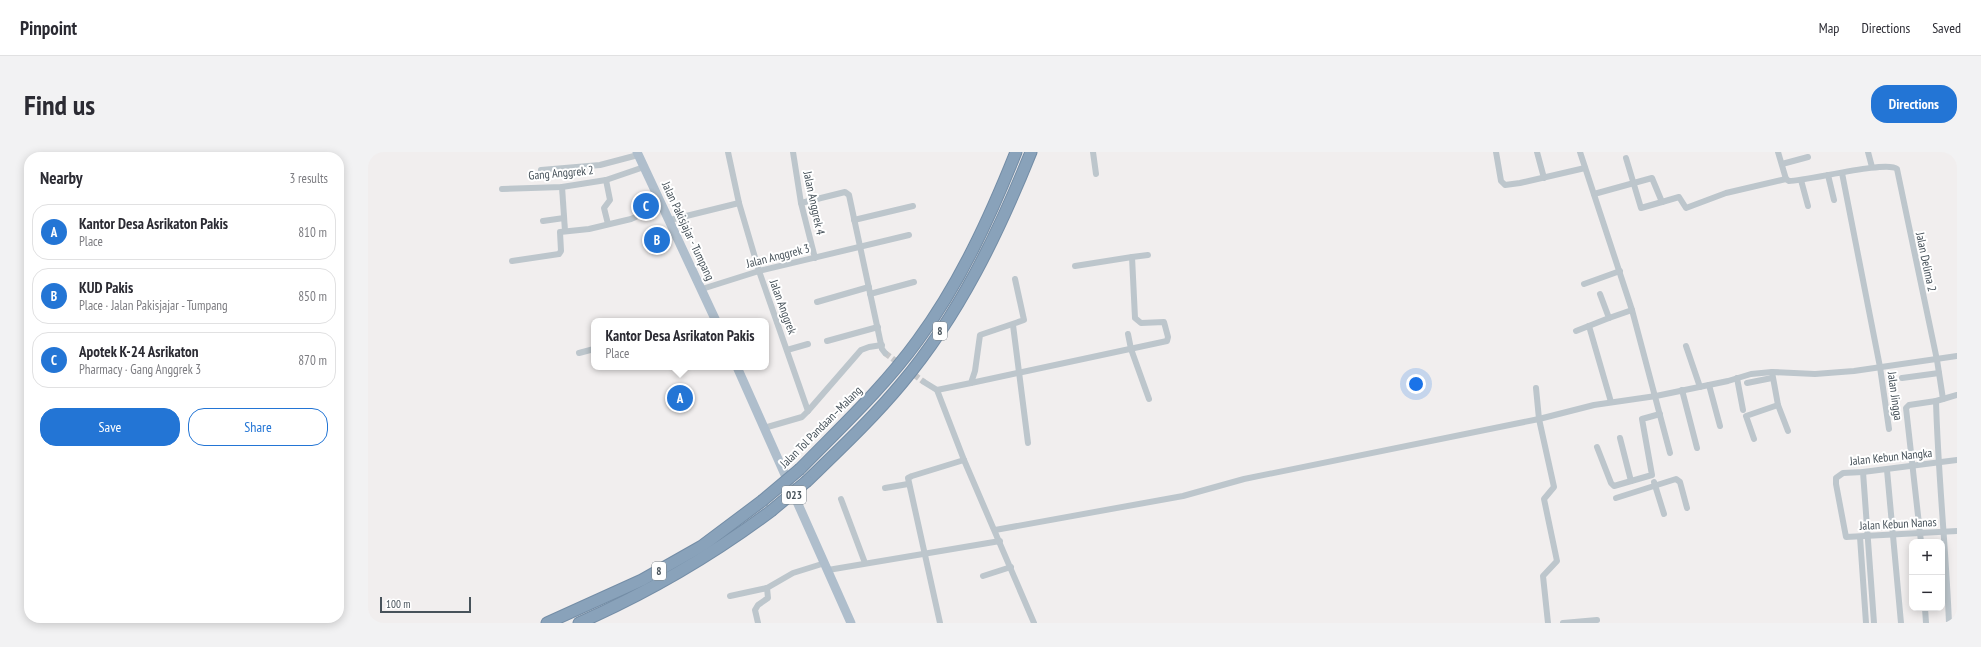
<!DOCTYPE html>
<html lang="en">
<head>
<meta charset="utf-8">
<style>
	body { margin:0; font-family:"PT Sans Narrow",sans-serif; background:#f2f2f3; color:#2b2b33 }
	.controls { position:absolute; right:12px; bottom:12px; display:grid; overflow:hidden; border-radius:8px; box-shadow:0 2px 10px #0003 }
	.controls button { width:36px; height:36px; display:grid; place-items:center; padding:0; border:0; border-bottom:1px solid #e1e1e2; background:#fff; color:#2b2b33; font:20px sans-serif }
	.scale { position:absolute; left:12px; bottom:10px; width:91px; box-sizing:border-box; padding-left:4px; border:2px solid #47525a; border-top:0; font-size:11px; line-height:14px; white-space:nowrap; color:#47525a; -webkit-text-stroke:3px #fff; paint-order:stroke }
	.you { position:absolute; left:1048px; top:232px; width:14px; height:14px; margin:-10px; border:3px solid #fff; border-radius:50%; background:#1a73e8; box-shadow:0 0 0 6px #1a73e833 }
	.badge { display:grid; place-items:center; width:26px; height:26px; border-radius:50%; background:#2375d5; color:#fff; font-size:13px; font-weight:700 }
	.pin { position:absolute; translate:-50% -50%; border:2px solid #fff; box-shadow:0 1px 4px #0006 }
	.popup { position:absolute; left:223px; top:166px; width:178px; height:52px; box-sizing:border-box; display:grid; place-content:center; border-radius:8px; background:#fff; filter:drop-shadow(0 1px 3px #0005); font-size:13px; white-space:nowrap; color:#7c7c81 }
	.popup b { font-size:15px; color:#2b2b33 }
	.popup::after { content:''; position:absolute; left:50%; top:100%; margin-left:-8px; border:8px solid transparent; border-top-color:#fff }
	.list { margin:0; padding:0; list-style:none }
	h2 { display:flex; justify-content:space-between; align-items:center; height:52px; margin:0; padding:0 16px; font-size:17px }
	h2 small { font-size:13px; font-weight:400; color:#7c7c81 }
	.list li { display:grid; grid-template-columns:26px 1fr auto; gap:12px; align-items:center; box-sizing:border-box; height:56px; margin:0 8px 8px; padding:0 8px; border:1px solid #e1e1e2; border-radius:16px }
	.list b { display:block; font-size:15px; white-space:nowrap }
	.list p { margin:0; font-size:13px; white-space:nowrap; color:#7c7c81 }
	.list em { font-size:13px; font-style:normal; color:#7c7c81 }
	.actions { display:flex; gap:8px; padding:12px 16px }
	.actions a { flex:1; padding:9px 0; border:1px solid #2375d5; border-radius:16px; text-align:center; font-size:14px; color:#2375d5 }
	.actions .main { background:#2375d5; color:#fff }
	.map { position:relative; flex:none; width:1589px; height:471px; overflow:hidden; border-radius:16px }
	header { display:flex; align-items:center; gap:24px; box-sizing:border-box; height:56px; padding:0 20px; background:#fff; border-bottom:1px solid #e1e1e2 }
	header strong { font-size:19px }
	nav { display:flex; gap:22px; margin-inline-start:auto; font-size:14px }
	.intro { display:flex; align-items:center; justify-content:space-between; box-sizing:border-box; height:96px; padding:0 24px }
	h1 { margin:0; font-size:28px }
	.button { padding:10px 18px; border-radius:16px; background:#2375d5; color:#fff; font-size:14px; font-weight:700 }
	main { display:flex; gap:24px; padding:0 24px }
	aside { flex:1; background:#fff; border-radius:16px; box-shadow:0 2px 10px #0003 }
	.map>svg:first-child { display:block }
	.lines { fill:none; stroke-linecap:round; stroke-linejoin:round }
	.street-tunnel { stroke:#c6c7c9; stroke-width:6; stroke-dasharray:6 3; stroke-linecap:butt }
	.highway-casing { stroke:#748da6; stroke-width:13 }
	.street { stroke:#bdc6cc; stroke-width:6 }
	.primary { stroke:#afbecc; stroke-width:9 }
	.highway { stroke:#89a2ba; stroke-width:11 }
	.highway-bridge-casing { stroke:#748da6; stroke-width:13; stroke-linecap:butt }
	.highway-bridge { stroke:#89a2ba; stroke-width:11 }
	.labels { text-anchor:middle; stroke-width:4; stroke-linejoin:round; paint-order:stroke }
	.shield { fill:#fff; stroke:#7e868c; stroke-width:1 }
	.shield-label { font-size:11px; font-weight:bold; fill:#47525a }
	.street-label { font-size:12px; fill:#47525a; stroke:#fff }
</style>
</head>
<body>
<header>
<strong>Pinpoint</strong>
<nav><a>Map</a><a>Directions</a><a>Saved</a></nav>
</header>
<div class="intro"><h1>Find us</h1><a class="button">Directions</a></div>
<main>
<aside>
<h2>Nearby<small>3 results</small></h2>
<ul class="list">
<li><span class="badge">A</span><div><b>Kantor Desa Asrikaton Pakis</b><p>Place</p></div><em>810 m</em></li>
<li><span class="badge">B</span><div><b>KUD Pakis</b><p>Place · Jalan Pakisjajar - Tumpang</p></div><em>850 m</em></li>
<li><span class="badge">C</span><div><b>Apotek K-24 Asrikaton</b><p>Pharmacy · Gang Anggrek 3</p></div><em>870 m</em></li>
</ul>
<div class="actions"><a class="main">Save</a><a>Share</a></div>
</aside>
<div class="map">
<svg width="1589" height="471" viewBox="0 0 1589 471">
	<rect width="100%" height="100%" fill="#f1eeee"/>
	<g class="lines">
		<path class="street-tunnel" d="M517,201L556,230"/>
		<defs>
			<g id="highway">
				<path d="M432,317C473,275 516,235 550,188C592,131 622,65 648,0"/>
				<path d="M439,329C472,297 505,266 534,231C591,163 630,82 663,0"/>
				<path d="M179,471L274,428L334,394L394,349"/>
				<path d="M211,471C279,441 343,404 403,359"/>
			</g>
		</defs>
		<use href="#highway" class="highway-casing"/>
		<g class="street">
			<path d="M360,0L371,51L391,119L440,259L434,265L396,276"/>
			<path d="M425,0L433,51L447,106"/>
			<path d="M725,0L728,22"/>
			<path d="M1128,0L1133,29L1137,33L1152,31L1217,16"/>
			<path d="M1169,0L1176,26"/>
			<path d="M1212,0L1264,158L1302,301"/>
			<path d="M1410,0L1418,27"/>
			<path d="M1500,0L1504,15"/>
			<path d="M1258,6L1273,56L1294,50"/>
			<path d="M1414,12L1440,5"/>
			<path d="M173,18L232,13L270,3"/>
			<path d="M1474,21L1512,215L1521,277"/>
			<path d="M1460,23L1466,48"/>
			<path d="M1418,27L1421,29C1440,29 1519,8 1529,17L1569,208L1575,247L1568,249L1541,253L1538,256L1553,390"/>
			<path d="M238,28L242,48L236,56L240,72"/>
			<path d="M1433,28L1440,54"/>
			<path d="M194,35L197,79"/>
			<path d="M134,37L194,35L238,28L276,15"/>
			<path d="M1226,42L1284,26L1294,50L1311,45L1318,56L1358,41L1418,27"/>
			<path d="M433,51L477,40L481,43L514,197L517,201"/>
			<path d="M302,68L371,51"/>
			<path d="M486,68L545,54"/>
			<path d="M175,69L196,66"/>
			<path d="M144,109L191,102L193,99L192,80L221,77L263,67L294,53"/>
			<path d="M707,114L764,105"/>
			<path d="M1216,132L1252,119"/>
			<path d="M334,137L391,119L541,83"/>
			<path d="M502,142L546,130"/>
			<path d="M449,150L501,135"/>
			<path d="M1241,166L1264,158"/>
			<path d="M645,173L660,291"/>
			<path d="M1221,174L1243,250"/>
			<path d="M1208,179L1241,166L1232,142"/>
			<path d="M760,182L763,197L781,247"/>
			<path d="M459,189L510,175"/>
			<path d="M1318,194L1332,235"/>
			<path d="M419,198L440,192"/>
			<path d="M211,201L226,197"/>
			<path d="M1404,220L1410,253L1420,279"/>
			<path d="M1369,226L1375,258"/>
			<path d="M1534,226L1571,221"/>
			<path d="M556,230L569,238L596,308L666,471"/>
			<path d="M603,231L799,189L800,185L796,170L773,171L767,166L764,105L780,103"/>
			<path d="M1379,231L1404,226"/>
			<path d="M1341,233L1352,274"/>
			<path d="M1168,236L1171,267L1186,335L1176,347L1189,409L1175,424L1180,471"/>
			<path d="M569,238L603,231L607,219L612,183L656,168L647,127"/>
			<path d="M1314,238L1329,296"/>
			<path d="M1575,247L1589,243"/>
			<path d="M1568,249C1570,323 1578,397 1581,471"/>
			<path d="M440,259L493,198L501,195L514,193"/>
			<path d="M1252,286L1263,329"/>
			<path d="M1386,287L1378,264L1410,253"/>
			<path d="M1229,295L1243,331L1246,334L1284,323L1274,267L1292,262"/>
			<path d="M1589,308L1495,320L1475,321L1468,326V332L1478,385L1589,379"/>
			<path d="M1519,318L1533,471"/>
			<path d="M1495,320L1506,471"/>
			<path d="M1286,330L1296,362"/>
			<path d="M517,336L540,332"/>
			<path d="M1248,346L1308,327L1312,330L1319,356"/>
			<path d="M473,347L497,411"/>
			<path d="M627,378L815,344L876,327L1171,267L1226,253L1288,244L1360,229L1383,222L1404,220L1447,222L1486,219L1589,204"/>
			<path d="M1492,385L1498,471"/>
			<path d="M460,418L632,389"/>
			<path d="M615,424L643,415"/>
			<path d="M362,444L399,436L425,421L457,411"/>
			<path d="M1557,456L1558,471"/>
			<path d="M390,471L387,458L390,453L400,446L399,436"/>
			<path d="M572,471L540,326L544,324L596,308"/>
			<path d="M1195,471L1229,468"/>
		</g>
		<g class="primary">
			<path d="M269,0L348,169"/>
			<path d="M369,215L483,471"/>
		</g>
		<use href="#highway" class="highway"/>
		<defs>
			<g id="highway-bridge">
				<path d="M394,349L432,317"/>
				<path d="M403,359L439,329"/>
			</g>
		</defs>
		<use href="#highway-bridge" class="highway-bridge-casing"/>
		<use href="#highway-bridge" class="highway-bridge"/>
	</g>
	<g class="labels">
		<g class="shield">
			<rect x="565" y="170" width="14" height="18" rx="3"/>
			<rect x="414" y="334" width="24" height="18" rx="3"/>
			<rect x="284" y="410" width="14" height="18" rx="3"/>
		</g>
		<g class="shield-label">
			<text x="572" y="183">8</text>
			<text x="426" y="347">023</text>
			<text x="291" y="423">8</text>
		</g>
		<g class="street-label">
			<text transform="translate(193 21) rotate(-5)" y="4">Gang Anggrek 2</text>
			<text transform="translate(446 51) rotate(78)" y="4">Jalan Anggrek 4</text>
			<text transform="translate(320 79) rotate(65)" y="4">Jalan Pakisjajar - Tumpang</text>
			<text transform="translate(410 104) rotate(-14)" y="4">Jalan Anggrek 3</text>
			<text transform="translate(1558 110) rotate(78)" y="4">Jalan Delima 2</text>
			<text transform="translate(415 155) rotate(70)" y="4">Jalan Anggrek</text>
			<text transform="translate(1527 244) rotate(82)" y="4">Jalan Jingga</text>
			<text transform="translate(453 275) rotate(-45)" y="4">Jalan Tol Pandaan–Malang</text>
			<text transform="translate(1523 305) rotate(-6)" y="4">Jalan Kebun Nangka</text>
			<text transform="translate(1530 372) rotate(-3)" y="4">Jalan Kebun Nanas</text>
		</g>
	</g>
</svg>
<div class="controls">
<button>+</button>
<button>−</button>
</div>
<div class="scale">100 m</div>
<div class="you"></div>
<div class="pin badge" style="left:312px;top:246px">A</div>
<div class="popup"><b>Kantor Desa Asrikaton Pakis</b>Place</div>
<div class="pin badge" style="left:289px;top:88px">B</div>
<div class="pin badge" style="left:278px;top:54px">C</div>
</div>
</main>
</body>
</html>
